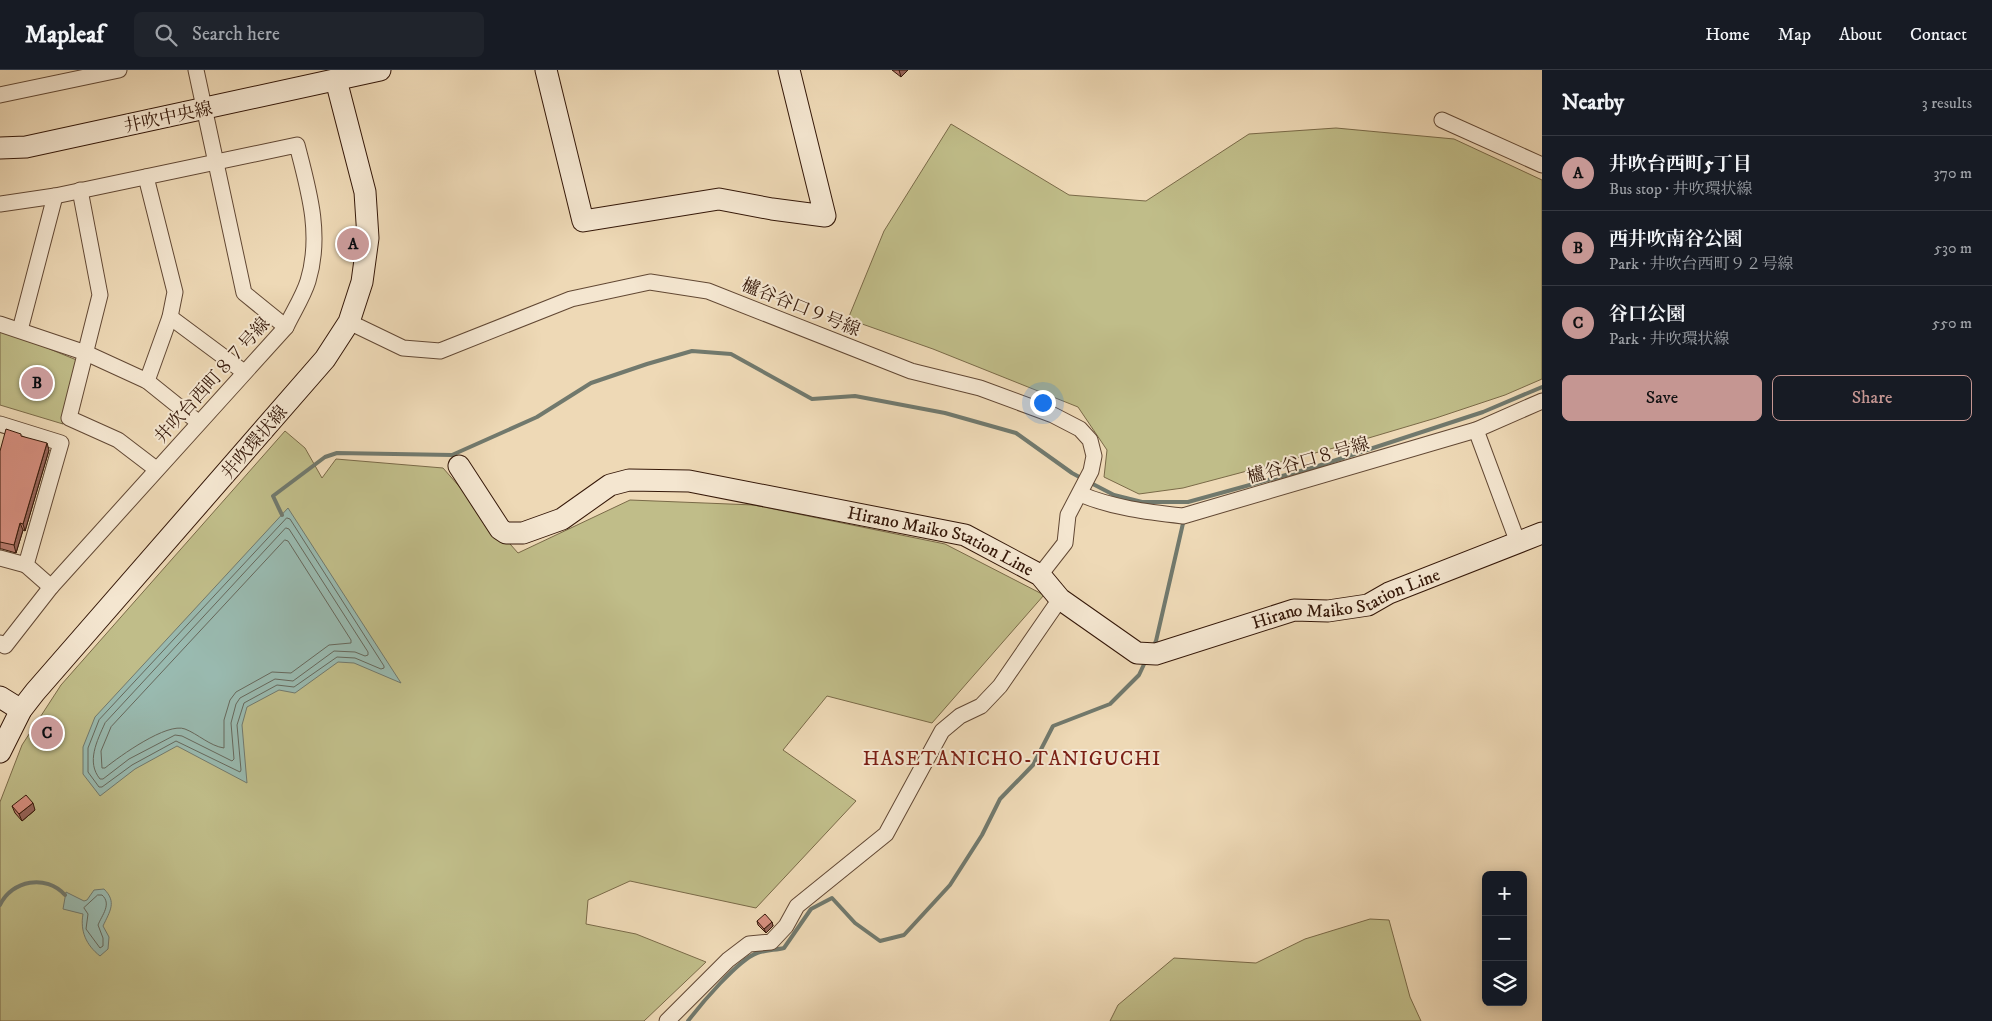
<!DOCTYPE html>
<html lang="en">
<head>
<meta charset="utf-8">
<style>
	body { margin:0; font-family:"IM FELL DW Pica","Noto Serif JP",serif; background:#20242c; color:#f1f3f6 }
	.controls { position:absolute; right:15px; bottom:15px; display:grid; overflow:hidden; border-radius:8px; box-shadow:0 2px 12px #0003 }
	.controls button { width:45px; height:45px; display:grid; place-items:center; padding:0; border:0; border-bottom:1px solid #363941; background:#171b24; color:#f1f3f6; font:25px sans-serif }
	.you { position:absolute; left:1042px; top:332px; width:18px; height:18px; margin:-12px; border:4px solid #fff; border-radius:50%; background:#1a73e8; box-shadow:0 0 0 8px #1a73e833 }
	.badge { display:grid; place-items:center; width:32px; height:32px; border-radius:50%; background:#c59692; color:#111; font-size:16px; font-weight:700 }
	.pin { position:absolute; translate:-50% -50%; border:2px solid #fff; box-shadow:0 1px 5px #0006 }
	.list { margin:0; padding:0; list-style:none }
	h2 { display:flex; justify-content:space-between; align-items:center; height:65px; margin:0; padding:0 20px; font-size:21px }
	h2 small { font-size:16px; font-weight:400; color:#9ea1a6 }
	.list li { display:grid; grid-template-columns:32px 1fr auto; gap:15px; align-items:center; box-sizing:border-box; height:75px; padding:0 20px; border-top:1px solid #363941 }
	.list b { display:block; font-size:19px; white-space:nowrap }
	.list p { margin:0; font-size:16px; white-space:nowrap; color:#9ea1a6 }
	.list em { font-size:16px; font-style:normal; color:#9ea1a6 }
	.actions { display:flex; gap:10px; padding:15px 20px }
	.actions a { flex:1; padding:11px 0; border:1px solid #c59692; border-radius:8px; text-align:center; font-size:18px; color:#c59692 }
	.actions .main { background:#c59692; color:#111 }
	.icon { flex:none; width:28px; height:28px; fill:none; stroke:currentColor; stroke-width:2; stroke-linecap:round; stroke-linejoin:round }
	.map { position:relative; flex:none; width:1542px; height:951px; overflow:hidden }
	header { display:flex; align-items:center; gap:30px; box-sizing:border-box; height:70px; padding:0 25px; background:#171b24; border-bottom:1px solid #363941 }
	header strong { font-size:24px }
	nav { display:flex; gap:28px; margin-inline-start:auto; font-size:18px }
	.search { width:350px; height:45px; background:#20242c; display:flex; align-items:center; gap:12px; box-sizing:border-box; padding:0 18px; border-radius:8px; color:#9ea1a6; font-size:19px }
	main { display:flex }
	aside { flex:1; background:#171b24 }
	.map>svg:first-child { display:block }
	.green { fill:#c0bd89; stroke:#7a6a48 }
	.water { fill:#99bab0; stroke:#71796d }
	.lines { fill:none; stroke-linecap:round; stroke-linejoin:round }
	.shore { stroke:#66685c; stroke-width:1 }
	.stream { stroke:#71796d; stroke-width:4 }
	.street-casing { stroke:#624834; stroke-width:17 }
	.secondary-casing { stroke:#341708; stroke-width:23 }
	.street { stroke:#f4e6d0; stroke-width:15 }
	.secondary { stroke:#f4e6d0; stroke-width:21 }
	.wall { fill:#b97b6e; stroke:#341708 }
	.shaded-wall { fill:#96645a; stroke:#341708 }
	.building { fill:#d78f80; stroke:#341708 }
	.labels { text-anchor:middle; stroke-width:4; stroke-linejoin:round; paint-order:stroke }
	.street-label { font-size:18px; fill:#341708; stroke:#f4e6d0 }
	.quarter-label { font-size:20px; letter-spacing:1px; fill:#7a1f14; stroke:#f4e6d0 }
</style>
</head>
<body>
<header>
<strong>Mapleaf</strong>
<div class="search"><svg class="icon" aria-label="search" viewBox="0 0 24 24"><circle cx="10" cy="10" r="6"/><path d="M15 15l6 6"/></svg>Search here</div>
<nav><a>Home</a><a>Map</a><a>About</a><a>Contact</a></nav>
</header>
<main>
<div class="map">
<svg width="1542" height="951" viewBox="0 0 1542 951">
	<rect width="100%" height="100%" fill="#eed9b6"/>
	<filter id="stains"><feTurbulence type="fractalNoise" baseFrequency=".004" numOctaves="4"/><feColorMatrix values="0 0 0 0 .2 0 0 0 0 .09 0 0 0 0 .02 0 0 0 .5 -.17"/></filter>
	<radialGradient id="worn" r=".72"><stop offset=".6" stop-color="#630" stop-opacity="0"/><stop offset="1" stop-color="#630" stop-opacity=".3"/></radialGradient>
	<g class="green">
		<path d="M951,54L1069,125L1146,131L1249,64L1336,58L1454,69L1542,110V309L1505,325L1436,348L1345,375L1183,418L1139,424L1104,407L1107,380L1078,337L933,279L848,249L884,161Z"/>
		<path d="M0,261L18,266L79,291L63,354L0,335Z"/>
		<path d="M285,361L305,378L322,408L336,389L443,398L518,483L630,430L754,435L945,474L1044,525L932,653L827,626L783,680L856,731L756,838L630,811L588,830L586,854L636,864L706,892L644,951H0V732L22,675L61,615Z"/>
		<path d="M1370,849L1389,850L1410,927L1421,951H1110L1118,935L1174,888L1256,893L1305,869Z"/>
	</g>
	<g class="water">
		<path d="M288,438L401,613L354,593L338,592L295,623L279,620L247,637L242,655L247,713L177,676L135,699L100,726L83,704V677L95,647Z"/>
		<path d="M104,819C117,832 110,841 103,856L109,867L108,879L100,886C86,875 80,861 83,844L63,839L66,822L84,831L87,830L94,820Z"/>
	</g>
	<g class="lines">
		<g class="shore">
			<path d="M287,448L290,449L384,596V598L381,599L355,588L337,587L294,617L277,615L244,633L237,655L241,700L240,702L176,671L132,695L102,717H99L88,702V678L99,650Z"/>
			<path d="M286,458L289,459L368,582V585L365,586L355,582L334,581L293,611L275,609L240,628L236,634L231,653L234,689L232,691L182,666L175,665L129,689L103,709H100C86,692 97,671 105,653Z"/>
			<path d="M285,470L288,471L351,570V573L329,575L291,603L272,602L236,622L230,630L224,650V678C210,676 198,664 185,659C167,652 120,686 105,698H102L101,681L111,657Z"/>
			<path d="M98,825H102C112,834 102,845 98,855L103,868V876L100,878L86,859L88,844L84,838Z"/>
		</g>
		<g class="stream">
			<path d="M1089,412L1114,425L1142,432H1188L1315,397L1483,342L1542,317"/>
			<path d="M282,445L273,426L325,387L337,383L452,385L537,347L591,313L647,294L692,281L731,284L812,329L855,326L945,343L1016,363L1072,403L1083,409"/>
			<path d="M1153,577L1156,571L1184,449"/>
			<path d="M0,835C12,810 46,804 65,825"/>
			<path d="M688,951C701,934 738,890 757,883C766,880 776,880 784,878L811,839L832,828L855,853L880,871L904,865L950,815L982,765L1000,729L1033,695L1053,656L1110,634L1139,605L1146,590"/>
		</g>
		<defs>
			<g id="street">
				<path d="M196,0L244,223L286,257"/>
				<path d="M0,25L119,0"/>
				<path d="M1442,50L1542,95"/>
				<path d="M146,107L175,222L170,247L147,311"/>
				<path d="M80,120L100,225L69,348L118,370L156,399"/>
				<path d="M0,134L55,126L297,75C309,121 322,165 308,211C303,227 293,242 286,257L51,517L5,576L0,573"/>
				<path d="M170,247L244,302"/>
				<path d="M349,252L403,278L440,281L571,229L650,212L708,221L911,301L980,318L1053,345L1080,359L1090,370L1094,386L1091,401L1068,445L1065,473L1040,505"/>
				<path d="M0,254L86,283L147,311L198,352"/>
				<path d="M20,260L55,126"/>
				<path d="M0,354L61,373L26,495L51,517"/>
				<path d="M1476,360L1518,473"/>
				<path d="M1080,424C1113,438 1147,442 1183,446L1476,360L1542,331"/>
				<path d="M0,488L26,495"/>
				<path d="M667,951L728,890L749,874L771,872L786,856L797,836L886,764L942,661L960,646L981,636L1000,616L1060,529"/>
			</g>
			<g id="secondary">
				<path d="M546,0L583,151L719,129L772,139L825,146L789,0"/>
				<path d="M0,78L26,77L380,0"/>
				<path id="s1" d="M459,396L500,459L506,463H523L562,449L610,415L629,410L689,411L965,465L1040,505L1060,529L1137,583L1156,584L1294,540L1328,541L1368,535L1389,523L1542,463"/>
				<path d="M0,627L21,640"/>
				<path d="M0,682L21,640L35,622L325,289L349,252L362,212L368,168L365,122L336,10"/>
			</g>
		</defs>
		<use href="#street" class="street-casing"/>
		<use href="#secondary" class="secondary-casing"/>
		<use href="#street" class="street"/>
		<use href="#secondary" class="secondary"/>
	</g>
	<g class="wall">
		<path d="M892,0H908L901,7Z"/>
		<path d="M22,366L49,380L25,461L23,460L16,483L2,479H0V381Z"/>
		<path d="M12,736L35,740L22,751L15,743Z"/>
		<path d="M757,851L772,852L773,856L766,863L758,855Z"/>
	</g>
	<g class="shaded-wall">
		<path d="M899,0H908L901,7Z"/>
		<path d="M47,373L49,380L25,461L23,454Z"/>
		<path d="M20,453L23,460L16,483L14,475Z"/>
		<path d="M33,733L35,740L22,751L19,744Z"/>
		<path d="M772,852L773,856L766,863L764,859Z"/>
	</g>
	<g class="building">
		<path d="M6,359L21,364V366L47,373L23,454L20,453L14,475L0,472V381Z"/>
		<path d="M26,725L33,733L19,744L12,736Z"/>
		<path d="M765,844L772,852L764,859L757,851Z"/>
	</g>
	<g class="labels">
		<g class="street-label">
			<text transform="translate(168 47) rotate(-12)" y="6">井吹中央線</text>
			<text transform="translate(801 237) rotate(22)" y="6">櫨谷谷口９号線</text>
			<text transform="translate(212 310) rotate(-48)" y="6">井吹台西町８７号線</text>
			<text transform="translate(254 372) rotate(-49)" y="6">井吹環状線</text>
			<text transform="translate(1308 390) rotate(-16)" y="6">櫨谷谷口８号線</text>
			<text dy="6" stroke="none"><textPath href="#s1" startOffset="539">Hirano Maiko Station Line</textPath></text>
			<text dy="6" stroke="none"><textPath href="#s1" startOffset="989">Hirano Maiko Station Line</textPath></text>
		</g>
		<g class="quarter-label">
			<text x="1012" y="695">HASETANICHO-TANIGUCHI</text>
		</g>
	</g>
	<rect width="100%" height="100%" filter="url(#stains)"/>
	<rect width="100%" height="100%" fill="url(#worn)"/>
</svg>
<div class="controls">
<button>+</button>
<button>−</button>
<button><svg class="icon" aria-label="layers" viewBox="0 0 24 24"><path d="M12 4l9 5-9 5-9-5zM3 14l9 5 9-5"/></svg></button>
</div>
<div class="you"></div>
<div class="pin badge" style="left:353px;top:174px">A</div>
<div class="pin badge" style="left:37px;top:313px">B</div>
<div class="pin badge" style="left:47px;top:663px">C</div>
</div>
<aside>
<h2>Nearby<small>3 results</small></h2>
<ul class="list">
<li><span class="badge">A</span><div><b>井吹台西町5丁目</b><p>Bus stop · 井吹環状線</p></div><em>370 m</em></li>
<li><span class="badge">B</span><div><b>西井吹南谷公園</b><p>Park · 井吹台西町９２号線</p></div><em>530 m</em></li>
<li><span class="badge">C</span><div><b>谷口公園</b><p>Park · 井吹環状線</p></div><em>550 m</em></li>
</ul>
<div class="actions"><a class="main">Save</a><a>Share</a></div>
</aside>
</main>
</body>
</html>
